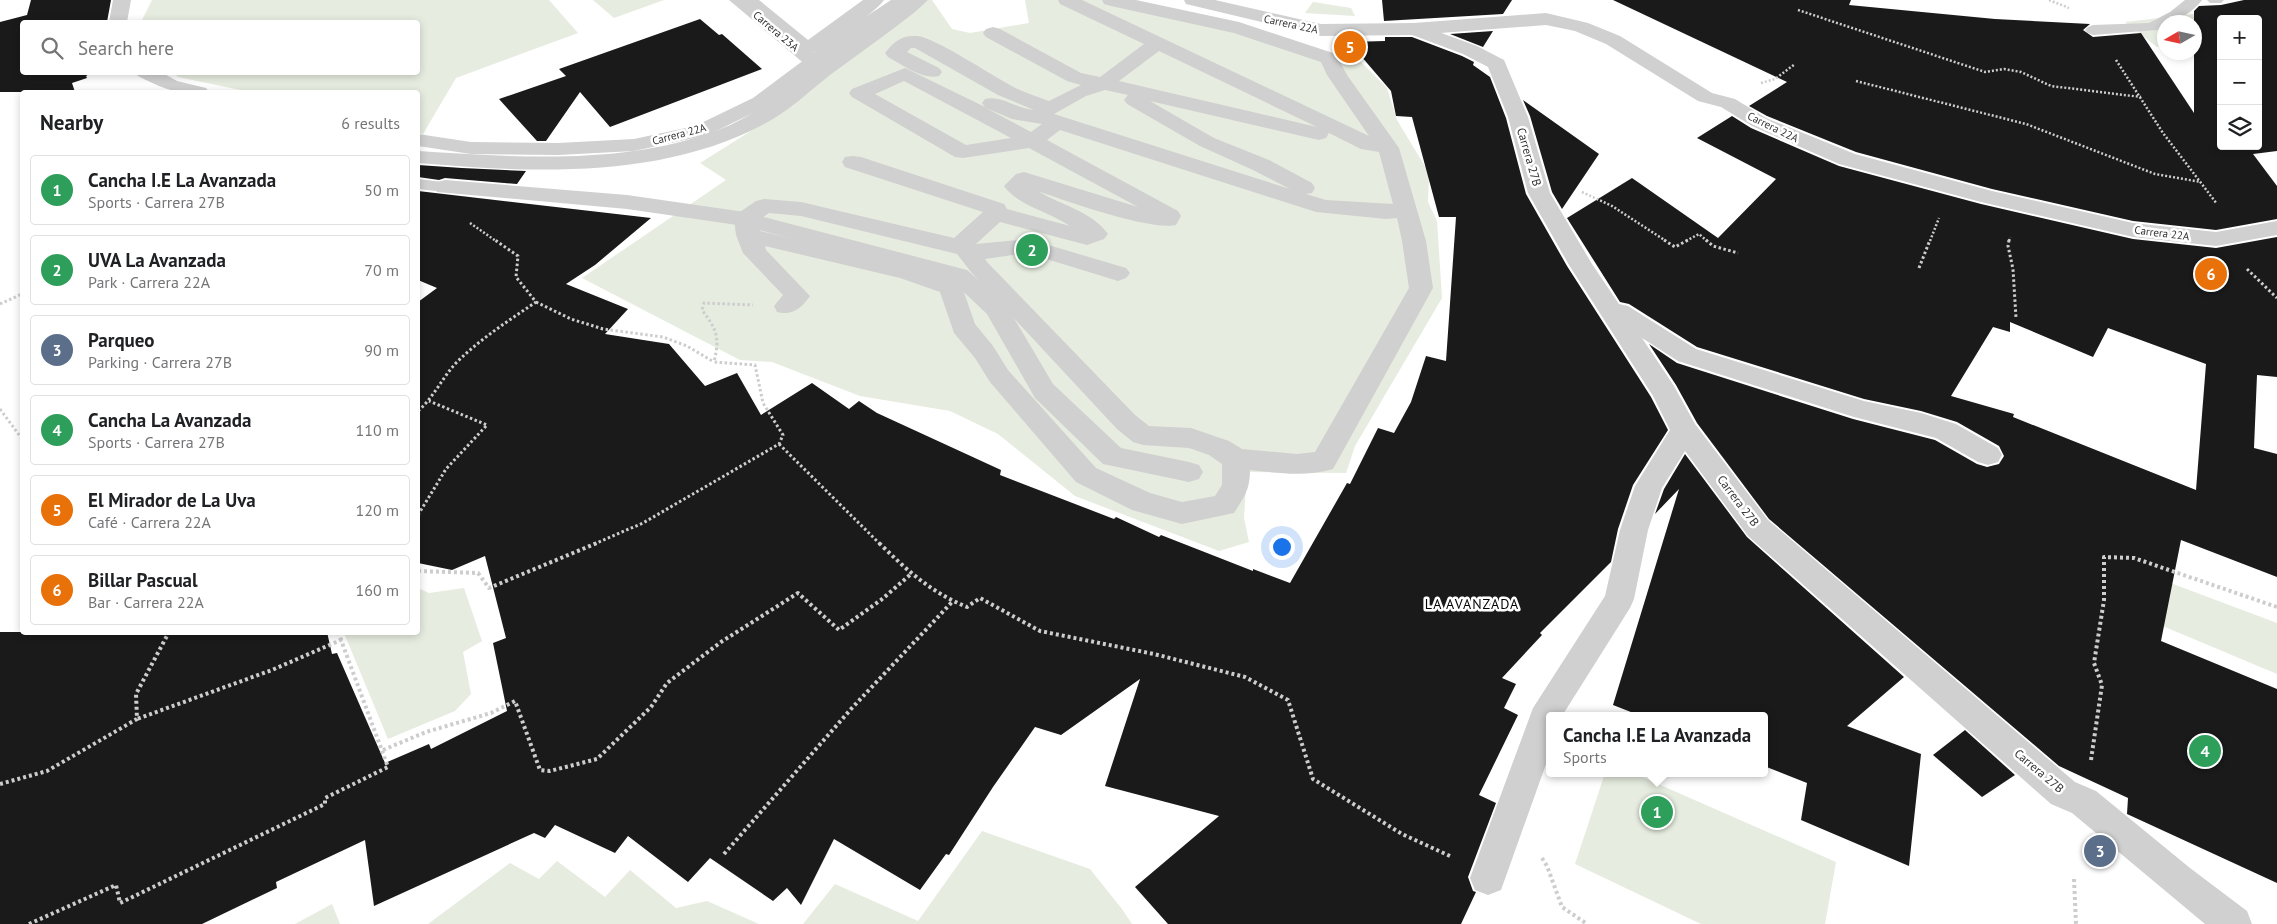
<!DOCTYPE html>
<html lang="en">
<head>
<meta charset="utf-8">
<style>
	body { margin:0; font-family:"PT Sans",sans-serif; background:#f2f2f2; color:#202124 }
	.controls { position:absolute; right:15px; top:15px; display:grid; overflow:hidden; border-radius:5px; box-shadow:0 2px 8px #0003 }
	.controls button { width:45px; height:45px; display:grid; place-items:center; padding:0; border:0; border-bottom:1px solid #e0e0e0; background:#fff; color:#202124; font:25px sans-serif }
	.compass { position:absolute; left:2157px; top:15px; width:45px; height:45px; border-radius:50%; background:#fff; box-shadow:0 2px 8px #0003; rotate:261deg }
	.you { position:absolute; left:1281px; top:546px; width:18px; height:18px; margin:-12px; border:4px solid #fff; border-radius:50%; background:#1a73e8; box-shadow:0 0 0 8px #1a73e833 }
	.badge { display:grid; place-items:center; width:32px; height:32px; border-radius:50%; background:#0f766e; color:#fff; font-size:16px; font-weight:700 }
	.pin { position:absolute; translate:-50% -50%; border:2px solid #fff; box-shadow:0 1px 5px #0006 }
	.popup { position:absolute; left:1546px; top:712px; width:222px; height:65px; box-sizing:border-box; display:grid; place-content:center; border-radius:5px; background:#fff; filter:drop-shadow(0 1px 4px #0005); font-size:16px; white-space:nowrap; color:#757577 }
	.popup b { font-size:19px; color:#202124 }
	.popup::after { content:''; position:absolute; left:50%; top:100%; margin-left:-10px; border:10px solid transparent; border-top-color:#fff }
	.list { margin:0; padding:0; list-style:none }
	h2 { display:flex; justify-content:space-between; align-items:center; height:65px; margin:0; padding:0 20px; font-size:21px }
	h2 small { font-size:16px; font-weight:400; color:#757577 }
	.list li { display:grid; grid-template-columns:32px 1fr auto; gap:15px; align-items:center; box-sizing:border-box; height:70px; margin:0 10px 10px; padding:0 10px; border:1px solid #e0e0e0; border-radius:5px }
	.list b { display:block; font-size:19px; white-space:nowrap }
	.list p { margin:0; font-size:16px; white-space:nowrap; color:#757577 }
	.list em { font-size:16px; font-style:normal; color:#757577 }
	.icon { flex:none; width:28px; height:28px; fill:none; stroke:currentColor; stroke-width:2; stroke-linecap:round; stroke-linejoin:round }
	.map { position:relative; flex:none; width:2277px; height:924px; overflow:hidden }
	.search { position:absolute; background:#fff; box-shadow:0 2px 8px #0003; left:20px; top:20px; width:400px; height:55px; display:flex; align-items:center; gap:12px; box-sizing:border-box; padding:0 18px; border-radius:5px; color:#757577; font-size:19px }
	.panel { position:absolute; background:#fff; box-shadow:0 2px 8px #0003; left:20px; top:90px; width:400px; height:545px; border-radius:5px }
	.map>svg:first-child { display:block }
	.green { fill:#e6ecdf }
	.building { fill:#1a1a1a; fill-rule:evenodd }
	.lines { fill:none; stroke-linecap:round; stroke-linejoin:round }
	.path-far2 { stroke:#cdcdcd; stroke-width:2.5; stroke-dasharray:2 2; stroke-linecap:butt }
	.path-far1 { stroke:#cdcdcd; stroke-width:3; stroke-dasharray:2.5 2.5; stroke-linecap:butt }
	.path { stroke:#cdcdcd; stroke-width:4; stroke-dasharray:3 3; stroke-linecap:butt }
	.service { fill:#d0d0d0; fill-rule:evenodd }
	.pedestrian { fill:#d0d0d0; fill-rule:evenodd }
	.minor { fill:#d0d0d0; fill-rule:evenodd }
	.tertiary { fill:#d0d0d0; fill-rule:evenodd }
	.labels { text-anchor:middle; stroke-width:5; stroke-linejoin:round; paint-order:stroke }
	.far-street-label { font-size:11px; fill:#333; stroke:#fff }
	.street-label { font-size:12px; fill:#333; stroke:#fff }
	.neighbourhood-label { font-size:14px; letter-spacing:1px; fill:#000; stroke:#fff }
</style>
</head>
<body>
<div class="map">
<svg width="2277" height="924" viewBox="0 0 2277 924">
	<rect width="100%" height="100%" fill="#fff"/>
	<g class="green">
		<path d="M152,0H549L578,33L456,78L423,134L418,133V92H250L178,77L174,73L418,72V22H141Z"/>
		<path d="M593,0H664L614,18Z"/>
		<path d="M927,0H932L952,29L970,33L1029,23L1025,0H1111L1361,62L1387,88L1397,120L1429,173L1428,202L1437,221L1442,298L1355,446L1346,473L1247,472L1244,518L1249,542L1219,551L1075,496L998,434L950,411L860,396L772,362L740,360L582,278L726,180L700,163L762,124Z"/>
		<path d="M1313,2L1351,8L1355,16L1305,13Z"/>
		<path d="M2219,11L2221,19L2194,22H2164V47H2157L2125,22Z"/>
		<path d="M2117,563L2277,623V674L2127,611Z"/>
		<path d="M418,588L429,593L464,588L482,641L463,652L471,694L455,711L388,739L344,633L418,632Z"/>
		<path d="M1605,773H1633L1836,862L1825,924H1701L1575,864Z"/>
		<path d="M982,831L1090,869L1122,909L1132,924H803L835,884L918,921Z"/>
		<path d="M557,861L605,897L630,870L676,908L707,901L759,924H428L510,863L539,879Z"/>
		<path d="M332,904L340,924H295Z"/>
	</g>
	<g class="building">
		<path d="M31,0H111L107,22H22V72H93L86,76L87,78L72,83L75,92H0V22L27,15Z"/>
		<path d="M1382,0H1512L1503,14L1384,21Z"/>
		<path d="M1613,0H1851L1849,5L1995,19L2090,24L2083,30L2093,37L2141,33L2194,113V11L2199,6L2221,5L2244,0H2277V151L2253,154L2277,186V219L2216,230L2133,221L1992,189L1856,152L1767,116L1749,106L1787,82ZM2221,19H2258V146H2221Z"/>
		<path d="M700,19L719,35L722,34L762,69L610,127L580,92L546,141H537L499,99L566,76L559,69Z"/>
		<path d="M1493,31L1483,47L1450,34Z"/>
		<path d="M1385,37H1412L1462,56L1474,62L1473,65L1490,77L1506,118L1526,194L1567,266L1651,397L1668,430L1633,485L1618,529L1611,562L1540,633L1542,635L1502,678L1516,684L1504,708L1518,715L1479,795L1496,803L1468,877L1473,891L1476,892L1461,924H1168L1135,887L1219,816L1105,786L1140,679L1061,735L1035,727L993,787L949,855L946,854L920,890L834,839L801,905L787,888L773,901L710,858L688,882L628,836L615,853L555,825L545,838L534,833L374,906L365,840L276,882L277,888L202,924H0V632H327L332,654L337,653L385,763L429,744L431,749L507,711L493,643L506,638L485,556L452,570L418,563V302L437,288L418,280V191L651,218L595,265L566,284L628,309L605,334L669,344L705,386L737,373L761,415L812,383L849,409L859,401L877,413L1001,470L1000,475L1114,519L1116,517L1159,537L1161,535L1253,571V569L1290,583L1347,483L1350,484L1378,428L1394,433L1411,402L1426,356L1446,361L1456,217H1439L1412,117L1396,116L1391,91L1349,42L1385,41Z"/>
		<path d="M1523,100L1599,154L1562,209L1552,192L1530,116Z"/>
		<path d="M1732,116L1751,128L1839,166L1981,204L2133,239L2216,248L2277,237V377L2257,375L2254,448L2277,454V577L2181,540L2161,641L2277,689V883L2127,814L2128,798L2059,766L1769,519L1697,423L1676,385L1649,344L1677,363L1853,419L1935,440L1977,464L1987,467L1999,464L2004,456L1999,446L1957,422L1921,411L1864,399L1697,347L1629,304L1620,302L1567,218L1632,178L1718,238L1776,179L1697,138ZM2010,322L2093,357L2108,328L2206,364L2196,490L2013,417L2014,414L1951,396L1993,327L2010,332Z"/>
		<path d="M418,165L462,168L526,171L517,184L445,178L439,180L418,177Z"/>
		<path d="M1685,454L1747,537L1904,677L1847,726L1921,754L1909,866L1801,820L1807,783L1764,766V716H1641L1613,705L1679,489L1655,514L1664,489Z"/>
		<path d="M1965,730L2015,775L1982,797L1933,755Z"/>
	</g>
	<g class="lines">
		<g class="path-far2">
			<path d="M2049,0L2069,8"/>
			<path d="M1798,10L1985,72L2004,69L2021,72L2051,86L2141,97"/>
			<path d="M2116,60L2163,133L2217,204"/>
			<path d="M1856,81L2026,124L2155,174L2201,182"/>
			<path d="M1761,83L1775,79L1795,64"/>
			<path d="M1582,192L1612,206L1666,241"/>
			<path d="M470,223L496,241"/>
			<path d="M1686,241L1699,234L1707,241"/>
			<path d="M1930,241L1939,218"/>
			<path d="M2009,241L2010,237"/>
		</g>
		<g class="path-far1">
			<path d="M1664,240L1675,247L1688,240"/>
			<path d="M1706,240L1713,246L1738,253"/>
			<path d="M2009,240L2008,246L2013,269L2016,318"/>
			<path d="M1919,268L1930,240"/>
			<path d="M2247,269L2277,298"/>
			<path d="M536,302L571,319L603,329L663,337L687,346L714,362"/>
			<path d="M0,304L22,294"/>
			<path d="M0,409L22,439"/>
			<path d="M418,411C434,397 442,378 456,363C480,339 508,321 536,302L516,277L518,256L495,240"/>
			<path d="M779,444L880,544"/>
			<path d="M418,515L446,469L487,425L429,401"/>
			<path d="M594,544L643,523L779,444L783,435L763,403L755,365L714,362C720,337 717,330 702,310L704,303L753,305"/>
		</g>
		<g class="path">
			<path d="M879,543C907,570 930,592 967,607L980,598L1040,631L1154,654L1245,677L1288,700L1313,779L1402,834L1450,856"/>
			<path d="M418,571L478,573L489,588L597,543"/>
			<path d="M338,632L341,640"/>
			<path d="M79,634L80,632"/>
			<path d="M383,750L426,732L491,713L515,701L540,770L550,771L597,759L651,707L667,683L721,642L798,593L839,630L881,600L911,574"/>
			<path d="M2091,760L2102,685L2094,663L2104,600V557L2134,558L2277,607"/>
			<path d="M0,784L47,771L137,719L136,694L169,632"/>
			<path d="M724,854L851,709L953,601"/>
			<path d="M1542,858L1547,866L1562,907L1587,924"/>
			<path d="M2074,879L2076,924"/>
			<path d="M29,924L116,885L120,903L325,804V798L388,767L341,640L272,670L137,719"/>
		</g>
		<g class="service">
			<path d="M2185,0H2202C2194,11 2178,22 2164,22V27L2157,30L2093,35L2088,33L2085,30L2088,27L2093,25L2149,23L2170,12Z"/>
			<path d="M2207,0H2224L2221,3H2210Z"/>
			<path d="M418,179L451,183L454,187L451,191L445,192L418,189Z"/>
		</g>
		<g class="pedestrian">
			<path d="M739,0H759L808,40L863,0H884C878,10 819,54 809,54C796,54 746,11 739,0Z"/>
			<path d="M908,0H928L915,12C887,34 858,54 830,75C811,90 793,107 773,119C668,180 534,173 418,163V151C517,157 623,166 718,130C758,115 788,87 822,62C850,41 880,22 908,0Z"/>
			<path d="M1058,0H1082L1369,136L1327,75L1321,62L1234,33L1111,6L1104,4L1102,0H1136L1239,22L1336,54L1347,75L1399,148L1426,241L1433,288L1333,469C1306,477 1277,473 1250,470C1250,490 1244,497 1234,513L1182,524L1132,510L1076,482L990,382L975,358L954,333L940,292L900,278L765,246L766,250L810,296C802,308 792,316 777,312L774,306L783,295L743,253L736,235L734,219L737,214L756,201L764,199L801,202L954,238L983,212L845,167L842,162L845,157L853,156L861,157L1004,204L1007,209L1070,226C1050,212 1018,206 1004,186L1016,174L1024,172L1138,207L1029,148L963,158L955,157L852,97L849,93L852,89L905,68L985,107L982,103L985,99C1001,95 1017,109 1034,110L998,95L915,48H911L907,52L939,68L942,72L939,76C922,80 903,65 888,57L885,53C894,41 902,35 917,36C934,37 991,75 1010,85C1022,92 1036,96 1049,101L1081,85L1067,81L986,37L983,33L986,29L993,27L1000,29L1081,73L1100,77L1144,44L1060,4ZM1159,51L1317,127L1119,81ZM904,81L1011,138L966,145L875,94ZM1105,90L1128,95L1124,100L1127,104L1200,146L1253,170L1290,189L1054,114L1086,96ZM1150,101L1319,140L1326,138L1329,133L1361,149L1379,152L1393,204L1326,200L1306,194L1312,193L1315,188L1312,183L1269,160L1214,138ZM986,108L1012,119L1042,124L1031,132ZM1060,130L1316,212L1386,219L1397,218L1402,241L1409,288L1315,452L1297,454L1242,449L1229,441L1191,428L1149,426L1135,415L987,262L985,259L1027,253L1118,281L1126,278L1130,273L1126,268L1028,239L976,244L1000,222L1087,245L1104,239L1108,234C1092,211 1060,205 1038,191C1065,201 1152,231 1176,225L1181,216L1178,211L1047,140ZM769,213L801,216L957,254L971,272L1117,429L1133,442L1143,445L1189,448L1209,455L1222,464V485L1215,496L1182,502L1150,493L1096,468L1008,370L993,346L975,324L960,281L906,264L760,231L757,221Z"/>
		</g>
		<g class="minor">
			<path d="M729,0H749L824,62L821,66L814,68L807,66Z"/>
			<path d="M1414,23L1477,46L1504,60L1528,117L1550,193L1592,264L1619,304L1628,306L1696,349L1864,401L1921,413L1956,424L1998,448L2002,455L1998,462L1988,465L1978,462L1936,438L1854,417L1678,361L1642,338L1674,386L1695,424L1768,520L2075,782L2096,791L2190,868L2247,911L2252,924H2205L2072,813L2051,804L1748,536L1685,451L1662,488L1648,530L1634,599L1630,608L1562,716H1550V753L1501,890L1488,895L1475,890L1470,878L1533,708L1605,596L1620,530L1635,486L1670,430L1653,396L1569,265L1528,193L1508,117L1488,67L1463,54L1407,33L1405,29L1407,25Z"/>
			<path d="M445,180L627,195L745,212L967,270L1005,303L1053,384L1121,448L1189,462L1199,465L1203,472L1199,479L1189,482L1103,464L1035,398L987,314L951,280L744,226L627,209L437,192L434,187L437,182Z"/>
		</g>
		<g class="tertiary">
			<path d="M113,0H131L127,22H109Z"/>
			<path d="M891,0H912L767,106L708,135L634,151L558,155L471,154L418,146V134L471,142L558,143L634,139L695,126L753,98L828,42Z"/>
			<path d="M1184,0H1215L1321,24L1414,23L1546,13L1588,23L1620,36L1712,93L1735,99L1766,118L1855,154L1992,191L2133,223L2216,232L2277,221V235L2216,246L2133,237L1981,202L1839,164L1752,126L1721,107L1698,101L1606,44L1575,31L1546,25L1414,35L1321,36L1186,4Z"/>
			<path d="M135,72H161L177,81L206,88L209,92C180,96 163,89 138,76Z"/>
		</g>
	</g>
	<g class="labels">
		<g class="far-street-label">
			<text transform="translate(1291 24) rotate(12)" y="4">Carrera 22A</text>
			<text transform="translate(776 31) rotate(40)" y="4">Carrera 23A</text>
			<text transform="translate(1773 127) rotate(26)" y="4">Carrera 22A</text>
			<text transform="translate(679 134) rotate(-15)" y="4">Carrera 22A</text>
			<text transform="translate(2162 233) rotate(7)" y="4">Carrera 22A</text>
		</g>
		<g class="street-label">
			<text transform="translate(1529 157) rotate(74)" y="4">Carrera 27B</text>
			<text transform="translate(1738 501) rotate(53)" y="4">Carrera 27B</text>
			<text transform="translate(2039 771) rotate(40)" y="4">Carrera 27B</text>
		</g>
		<g class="neighbourhood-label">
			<text x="1472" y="609">LA AVANZADA</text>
		</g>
	</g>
</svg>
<div class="controls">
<button>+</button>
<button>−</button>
<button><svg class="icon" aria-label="layers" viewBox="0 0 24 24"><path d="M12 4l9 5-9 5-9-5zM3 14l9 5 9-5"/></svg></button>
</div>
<svg class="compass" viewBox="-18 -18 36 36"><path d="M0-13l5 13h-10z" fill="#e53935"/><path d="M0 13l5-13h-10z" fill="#757577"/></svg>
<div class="you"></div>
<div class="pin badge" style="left:1657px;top:812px;background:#2e9e5b">1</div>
<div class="popup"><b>Cancha I.E La Avanzada</b>Sports</div>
<div class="pin badge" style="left:1032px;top:250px;background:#2e9e5b">2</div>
<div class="pin badge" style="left:2100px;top:851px;background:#5c6f8a">3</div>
<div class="pin badge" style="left:2205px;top:751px;background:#2e9e5b">4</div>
<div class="pin badge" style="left:1350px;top:47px;background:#e8710a">5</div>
<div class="pin badge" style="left:2211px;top:274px;background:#e8710a">6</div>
<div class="search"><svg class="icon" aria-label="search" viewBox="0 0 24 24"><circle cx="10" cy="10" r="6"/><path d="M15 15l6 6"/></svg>Search here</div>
<section class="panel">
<h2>Nearby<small>6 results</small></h2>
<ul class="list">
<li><span class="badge" style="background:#2e9e5b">1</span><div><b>Cancha I.E La Avanzada</b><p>Sports · Carrera 27B</p></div><em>50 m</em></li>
<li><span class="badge" style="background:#2e9e5b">2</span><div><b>UVA La Avanzada</b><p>Park · Carrera 22A</p></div><em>70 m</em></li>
<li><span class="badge" style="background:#5c6f8a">3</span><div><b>Parqueo</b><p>Parking · Carrera 27B</p></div><em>90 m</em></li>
<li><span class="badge" style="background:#2e9e5b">4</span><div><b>Cancha La Avanzada</b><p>Sports · Carrera 27B</p></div><em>110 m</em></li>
<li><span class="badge" style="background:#e8710a">5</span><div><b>El Mirador de La Uva</b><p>Café · Carrera 22A</p></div><em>120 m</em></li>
<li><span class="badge" style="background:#e8710a">6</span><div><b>Billar Pascual</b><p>Bar · Carrera 22A</p></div><em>160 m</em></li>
</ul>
</section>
</div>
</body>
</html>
